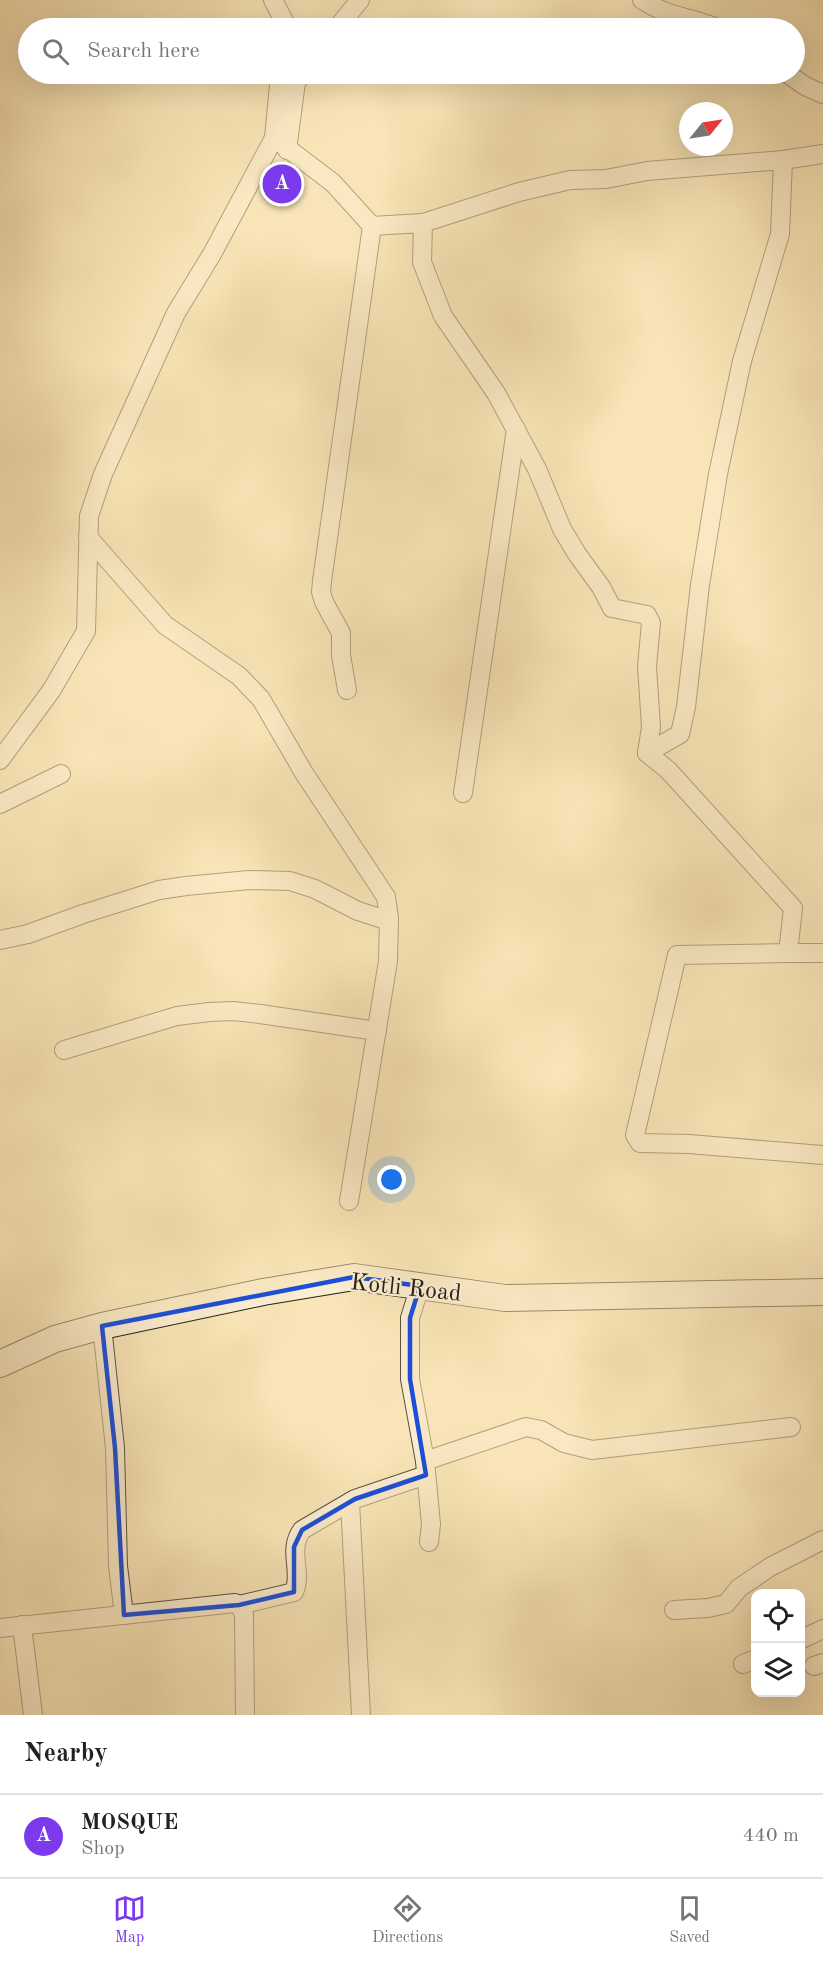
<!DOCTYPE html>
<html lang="en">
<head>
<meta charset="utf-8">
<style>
	body { margin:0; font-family:"Old Standard TT",serif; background:#f6f6f6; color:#222 }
	.controls { position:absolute; right:18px; bottom:18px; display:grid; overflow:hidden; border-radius:12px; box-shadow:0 6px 24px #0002 }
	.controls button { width:54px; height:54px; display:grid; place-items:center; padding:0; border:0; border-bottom:2px solid #e0e0e0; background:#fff; color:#222; font:30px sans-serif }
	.compass { position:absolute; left:679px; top:102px; width:54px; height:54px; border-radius:50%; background:#fff; box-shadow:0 6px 24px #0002; rotate:60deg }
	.you { position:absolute; left:392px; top:1180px; width:21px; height:21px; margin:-15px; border:4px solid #fff; border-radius:50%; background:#1a73e8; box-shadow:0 0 0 9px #1a73e833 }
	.badge { display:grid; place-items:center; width:39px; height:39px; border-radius:50%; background:#7c3aed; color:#fff; font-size:20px; font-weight:700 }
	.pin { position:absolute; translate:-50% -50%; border:3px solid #fff; box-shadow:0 2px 6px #0006 }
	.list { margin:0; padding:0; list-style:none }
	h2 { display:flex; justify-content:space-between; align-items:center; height:78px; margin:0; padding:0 24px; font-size:26px }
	h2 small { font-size:20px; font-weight:400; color:#767676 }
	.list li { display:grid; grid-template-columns:39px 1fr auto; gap:18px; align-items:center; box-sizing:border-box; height:84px; padding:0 24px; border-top:2px solid #e0e0e0 }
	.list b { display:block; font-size:22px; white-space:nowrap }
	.list p { margin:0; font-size:20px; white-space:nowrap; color:#767676 }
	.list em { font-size:20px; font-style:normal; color:#767676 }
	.icon { flex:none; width:33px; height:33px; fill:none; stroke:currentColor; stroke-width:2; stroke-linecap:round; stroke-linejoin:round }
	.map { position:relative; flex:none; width:823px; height:1715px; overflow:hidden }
	.search { position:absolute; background:#fff; box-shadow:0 6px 24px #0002; left:18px; right:18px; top:18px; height:66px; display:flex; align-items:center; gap:15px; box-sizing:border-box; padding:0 21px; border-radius:33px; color:#767676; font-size:22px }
	.sheet { height:162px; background:#fff }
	nav { display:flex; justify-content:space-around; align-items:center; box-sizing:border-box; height:84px; border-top:2px solid #e0e0e0; background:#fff; font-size:16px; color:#767676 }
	nav a { display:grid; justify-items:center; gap:3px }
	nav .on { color:#7c3aed }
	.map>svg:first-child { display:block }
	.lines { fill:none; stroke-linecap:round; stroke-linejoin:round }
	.street-casing { stroke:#5c513f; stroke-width:20 }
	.secondary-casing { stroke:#282017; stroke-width:28 }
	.street { stroke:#faedd0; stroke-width:18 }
	.secondary { stroke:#faedd0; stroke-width:26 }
	.marked { fill:none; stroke:#1d4ed8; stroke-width:4.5; stroke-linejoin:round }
	.labels { text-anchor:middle; stroke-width:4.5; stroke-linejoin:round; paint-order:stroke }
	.street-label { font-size:24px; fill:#282017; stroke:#faedd0 }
</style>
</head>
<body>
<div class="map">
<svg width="823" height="1715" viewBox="0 0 823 1715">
	<rect width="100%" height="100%" fill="#f8e4b6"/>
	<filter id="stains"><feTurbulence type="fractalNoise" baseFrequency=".00333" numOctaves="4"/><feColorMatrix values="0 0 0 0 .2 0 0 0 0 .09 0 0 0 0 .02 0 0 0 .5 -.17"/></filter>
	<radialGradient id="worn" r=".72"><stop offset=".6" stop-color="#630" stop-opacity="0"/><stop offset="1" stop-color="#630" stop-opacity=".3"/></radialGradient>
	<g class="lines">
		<defs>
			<g id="street">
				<path d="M273,0L284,21V28"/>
				<path d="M642,0C668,17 690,17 717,28"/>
				<path d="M337,28L360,0"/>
				<path d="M280,74L274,138L333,183L372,226L423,223L422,262L443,316L496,393L537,469L562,529L577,554L601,587L612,608L647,615L651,623L647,666L651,727L647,753L668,770L793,908L788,953L677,955L635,1135L640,1143L689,1144L823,1155"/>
				<path d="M788,74L805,86L823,94"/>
				<path d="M287,150L296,82L303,74"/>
				<path d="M423,223L519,192L570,180L606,179L647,171L783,160L823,154"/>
				<path d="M88,537L165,625L239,676L261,699L304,773L386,897L389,918L388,961L349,1201"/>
				<path d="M347,690L341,655V633L324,602L321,592L322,581L372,226"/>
				<path d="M647,753L680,734L686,707L700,585L718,474L742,361L780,234L783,160"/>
				<path d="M0,760L51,691L86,631L89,516L103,474L176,313L212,254L274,138"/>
				<path d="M463,793L516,429"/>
				<path d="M0,804L61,774"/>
				<path d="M0,940L28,934L83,914L159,890L186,886L249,880L290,881L315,889L358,911L389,921"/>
				<path d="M788,953H823"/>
				<path d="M64,1050L177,1016L209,1012L233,1011L260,1014L377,1031"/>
				<path d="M420,1286L410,1318V1379L425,1461L431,1524L429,1542"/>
				<path d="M102,1326L115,1448L118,1566L124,1615"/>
				<path d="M425,1461L526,1427L541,1430L564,1443L592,1450L791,1427"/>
				<path d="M350,1502L361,1715"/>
				<path d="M239,1605L294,1592C303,1572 287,1550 302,1530L355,1499L426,1475"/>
				<path d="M674,1610L708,1608L726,1604L739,1588L770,1567L823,1540"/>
				<path d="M22,1625L33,1715"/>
				<path d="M0,1628L235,1603L239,1605L244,1614L245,1715"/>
				<path d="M800,1640L823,1629"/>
				<path d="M743,1664L756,1659"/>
				<path d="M814,1666L823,1663"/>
			</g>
			<path id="secondary" d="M0,1364L55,1339L102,1326L263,1292L354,1277L505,1298L823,1292"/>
		</defs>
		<use href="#street" class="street-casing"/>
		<use href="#secondary" class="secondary-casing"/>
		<use href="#street" class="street"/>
		<use href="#secondary" class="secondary"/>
	</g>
	<path d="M0 0H823V1715H0ZM354,1277L420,1286L410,1318V1379L426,1475L355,1499L302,1530L294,1547V1592L239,1605L124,1615L115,1448L102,1326Z" fill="#f8e4b6" fill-opacity=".55" fill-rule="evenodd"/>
	<path class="marked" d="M354,1277L420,1286L410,1318V1379L426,1475L355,1499L302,1530L294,1547V1592L239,1605L124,1615L115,1448L102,1326Z"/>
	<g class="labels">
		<g class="street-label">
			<text transform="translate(406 1287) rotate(6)" y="8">Kotli Road</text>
		</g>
	</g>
	<rect width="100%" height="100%" filter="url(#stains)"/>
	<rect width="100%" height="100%" fill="url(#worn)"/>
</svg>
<div class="controls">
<button><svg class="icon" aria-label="locate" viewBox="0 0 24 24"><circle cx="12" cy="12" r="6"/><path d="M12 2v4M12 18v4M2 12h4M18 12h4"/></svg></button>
<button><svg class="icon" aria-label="layers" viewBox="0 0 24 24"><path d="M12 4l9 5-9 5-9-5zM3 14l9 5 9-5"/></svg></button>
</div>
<svg class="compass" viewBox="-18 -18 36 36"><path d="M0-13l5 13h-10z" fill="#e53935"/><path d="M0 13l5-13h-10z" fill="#767676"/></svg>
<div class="you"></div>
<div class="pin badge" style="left:282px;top:184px">A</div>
<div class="search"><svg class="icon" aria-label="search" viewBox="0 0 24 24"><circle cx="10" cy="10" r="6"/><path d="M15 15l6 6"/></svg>Search here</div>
</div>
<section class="sheet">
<h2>Nearby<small></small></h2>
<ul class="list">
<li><span class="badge">A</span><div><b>MOSQUE</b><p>Shop</p></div><em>440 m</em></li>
</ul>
</section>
<nav>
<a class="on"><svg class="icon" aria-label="map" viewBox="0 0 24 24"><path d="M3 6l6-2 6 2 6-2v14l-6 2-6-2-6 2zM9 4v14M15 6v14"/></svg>Map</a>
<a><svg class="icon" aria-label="directions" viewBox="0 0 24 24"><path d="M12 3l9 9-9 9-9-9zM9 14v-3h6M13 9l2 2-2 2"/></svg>Directions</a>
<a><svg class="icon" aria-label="saved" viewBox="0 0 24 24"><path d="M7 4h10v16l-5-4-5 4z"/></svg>Saved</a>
</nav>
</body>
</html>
